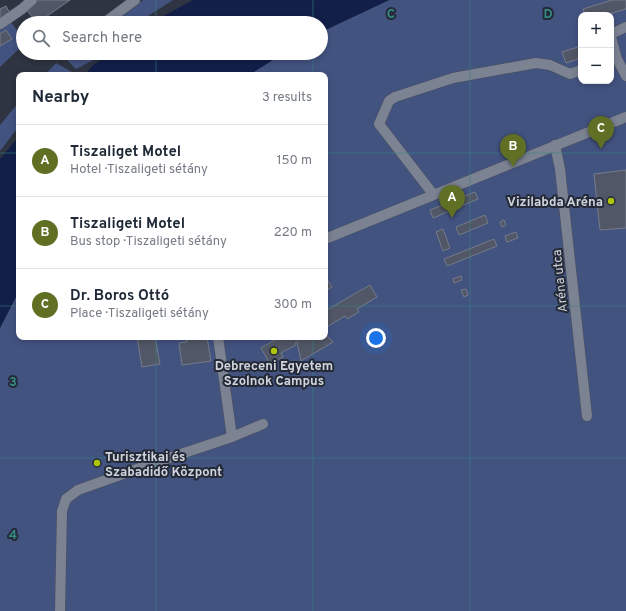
<!DOCTYPE html>
<html lang="en">
<head>
<meta charset="utf-8">
<style>
	body { margin:0; font-family:Overpass,sans-serif; background:#f2f2f3; color:#1f2937 }
	.controls { position:absolute; right:12px; top:12px; display:grid; overflow:hidden; border-radius:8px; box-shadow:0 2px 6px #0003 }
	.controls button { width:36px; height:36px; display:grid; place-items:center; padding:0; border:0; border-bottom:1px solid #e0e1e3; background:#fff; color:#1f2937; font:20px sans-serif }
	.you { position:absolute; left:376px; top:338px; width:14px; height:14px; margin:-10px; border:3px solid #fff; border-radius:50%; background:#1a73e8; box-shadow:0 0 0 6px #1a73e833 }
	.badge { display:grid; place-items:center; width:26px; height:26px; border-radius:50%; background:#5f6f23; color:#fff; font-size:13px; font-weight:700 }
	.pin { position:absolute; translate:-50% -33px; filter:drop-shadow(0 1px 2px #0008) }
	.pin::after { content:''; position:absolute; top:21px; width:14px; height:12px; background:inherit; clip-path:polygon(0 0,100% 0,50% 100%) }
	.list { margin:0; padding:0; list-style:none }
	h2 { display:flex; justify-content:space-between; align-items:center; height:52px; margin:0; padding:0 16px; font-size:17px }
	h2 small { font-size:13px; font-weight:400; color:#747a83 }
	.list li { display:grid; grid-template-columns:26px 1fr auto; gap:12px; align-items:center; box-sizing:border-box; height:72px; padding:0 16px; border-top:1px solid #e0e1e3 }
	.list b { display:block; font-size:15px; white-space:nowrap }
	.list p { margin:0; font-size:13px; white-space:nowrap; color:#747a83 }
	.list em { font-size:13px; font-style:normal; color:#747a83 }
	.icon { flex:none; width:22px; height:22px; fill:none; stroke:currentColor; stroke-width:2; stroke-linecap:round; stroke-linejoin:round }
	.map { position:relative; flex:none; width:626px; height:611px; overflow:hidden }
	.search { position:absolute; background:#fff; box-shadow:0 2px 6px #0003; left:16px; top:16px; width:312px; height:44px; display:flex; align-items:center; gap:10px; box-sizing:border-box; padding:0 14px; border-radius:22px; color:#747a83; font-size:15px }
	.panel { position:absolute; background:#fff; box-shadow:0 2px 6px #0003; left:16px; top:72px; width:312px; height:268px; border-radius:8px }
	.map>svg:first-child { display:block }
	.green { fill:#435380; fill-rule:evenodd }
	.water { fill:#121f49 }
	.building { fill:#515766; stroke:#747b8a }
	.lines { fill:none; stroke-linecap:round; stroke-linejoin:round }
	.minor-casing { stroke:#4a4f5a; stroke-width:11 }
	.minor { stroke:#7b8292; stroke-width:10 }
	.grid { fill:none; stroke:#368984; stroke-width:1; stroke-opacity:0.55 }
	.poi-dot { fill:#aec50a; stroke:#242a37; stroke-width:1.5 }
	.labels { text-anchor:middle; stroke-width:4; stroke-linejoin:round; paint-order:stroke }
	.poi-label { font-size:13px; font-weight:bold; fill:#d0d4dc; stroke:#242a37; text-anchor:end }
	.street-label { font-size:13px; fill:#d0d4dc; stroke:#242a37 }
	.grid-label { font-size:13px; text-anchor:middle; font-weight:bold; fill:#368984; stroke:#242a37; stroke-width:4; stroke-linejoin:round; paint-order:stroke }
</style>
</head>
<body>
<div class="map">
<svg width="626" height="611" viewBox="0 0 626 611">
	<rect width="100%" height="100%" fill="#2e3441"/>
	<g class="green">
		<path d="M143,0H173L137,23H113Z"/>
		<path d="M389,0H626V611H0V328L19,291V337H325V75H249L284,53H321V32ZM581,15H611V81H581Z"/>
		<path d="M11,22L23,39V45L0,67V28Z"/>
		<path d="M74,53H107L76,69L66,59Z"/>
		<path d="M56,63L72,72L69,75H45Z"/>
		<path d="M19,102V126L0,151V125Z"/>
	</g>
	<g class="water">
		<path d="M193,0H389L321,32V23H151Z"/>
		<path d="M110,53H284L249,75H85L92,66Z"/>
		<path d="M19,138V291L0,328V159L14,142Z"/>
	</g>
	<g class="building">
		<path d="M39,0H70L37,23L26,9Z"/>
		<path d="M612,0H626V9L606,15H585L583,9Z"/>
		<path d="M6,6L11,15L0,20V9Z"/>
		<path d="M6,30L12,39L0,46V34Z"/>
		<path d="M581,46V58L566,63L562,52Z"/>
		<path d="M626,170V228L600,230L594,174Z"/>
		<path d="M475,192L478,199L433,218L430,210Z"/>
		<path d="M485,215L488,223L459,235L456,227Z"/>
		<path d="M504,220L506,225L502,227L500,222Z"/>
		<path d="M443,229L450,248L443,251L436,232Z"/>
		<path d="M516,232L518,238L507,242L505,236Z"/>
		<path d="M494,239L497,246L447,266L444,259Z"/>
		<path d="M325,276L332,287L325,291Z"/>
		<path d="M461,276L462,280L454,283L453,279Z"/>
		<path d="M370,285L377,297L357,309L359,312L347,319L345,316L325,328V311Z"/>
		<path d="M466,289L468,295L464,297L461,290Z"/>
		<path d="M325,334L333,342L301,361L297,342L295,343L296,345L281,353L283,357L270,364L261,348L280,337H325Z"/>
		<path d="M137,337H155L160,364L142,367Z"/>
		<path d="M186,337H207L211,361L182,365L179,343L187,342Z"/>
	</g>
	<g class="lines">
		<defs>
			<g id="minor">
				<path d="M104,23L135,0"/>
				<path d="M0,24L22,9L32,0"/>
				<path d="M611,34L626,27"/>
				<path d="M611,37L617,59L626,76"/>
				<path d="M555,145L560,169L587,416"/>
				<path d="M433,194L379,124L389,101L395,97L453,78L536,63L550,65L570,74L581,70"/>
				<path d="M325,239L626,117"/>
				<path d="M232,437L263,424"/>
				<path d="M60,611L62,511L66,499L78,490L154,463L232,437L218,337"/>
			</g>
		</defs>
		<use href="#minor" class="minor-casing"/>
		<use href="#minor" class="minor"/>
	</g>
	<path class="grid" d="M156,0V23M313,0V23M470,0V611M156,53V75M313,53V75M0,153H19M325,153H626M0,306H19M325,306H626M156,337V611M313,337V611M0,458H626"/>
	<g class="poi-dot">
		<circle cx="611" cy="201" r="4"/>
		<circle cx="274" cy="351" r="4"/>
		<circle cx="97" cy="463" r="4"/>
	</g>
	<g class="labels">
		<g class="poi-label">
			<text x="603" y="206">Vizilabda Aréna</text>
			<text x="274" y="370" text-anchor="middle">Debreceni Egyetem<tspan x="274" dy="15">Szolnok Campus</tspan></text>
			<text x="105" y="461" text-anchor="start">Turisztikai és<tspan x="105" dy="15">Szabadidő Központ</tspan></text>
		</g>
		<g class="street-label">
			<text transform="translate(559 281) rotate(-96)" y="5">Aréna utca</text>
		</g>
	</g>
	<g class="grid-label">
		<text x="391" y="18">C</text>
		<text x="548" y="18">D</text>
		<text x="13" y="386">3</text>
		<text x="13" y="539">4</text>
	</g>
</svg>
<div class="controls">
<button>+</button>
<button>−</button>
</div>
<div class="you"></div>
<div class="pin badge" style="left:452px;top:218px">A</div>
<div class="pin badge" style="left:513px;top:167px">B</div>
<div class="pin badge" style="left:601px;top:149px">C</div>
<div class="search"><svg class="icon" aria-label="search" viewBox="0 0 24 24"><circle cx="10" cy="10" r="6"/><path d="M15 15l6 6"/></svg>Search here</div>
<section class="panel">
<h2>Nearby<small>3 results</small></h2>
<ul class="list">
<li><span class="badge">A</span><div><b>Tiszaliget Motel</b><p>Hotel · Tiszaligeti sétány</p></div><em>150 m</em></li>
<li><span class="badge">B</span><div><b>Tiszaligeti Motel</b><p>Bus stop · Tiszaligeti sétány</p></div><em>220 m</em></li>
<li><span class="badge">C</span><div><b>Dr. Boros Ottó</b><p>Place · Tiszaligeti sétány</p></div><em>300 m</em></li>
</ul>
</section>
</div>
</body>
</html>
